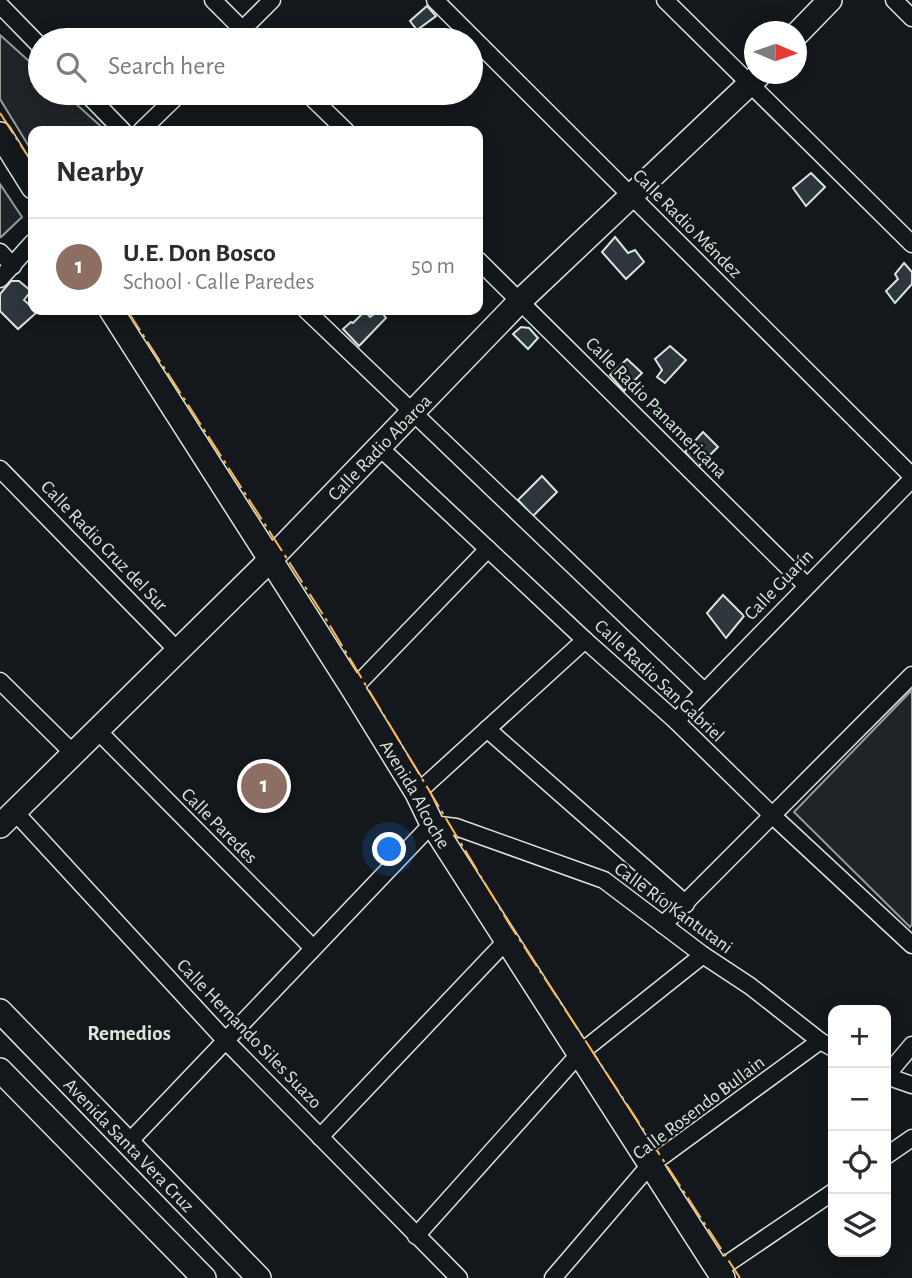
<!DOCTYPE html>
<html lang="en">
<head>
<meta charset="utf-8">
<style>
	body { margin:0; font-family:"Alegreya Sans",sans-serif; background:#f2f2f3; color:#2b2b33 }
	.controls { position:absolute; right:21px; bottom:21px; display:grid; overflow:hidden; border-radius:14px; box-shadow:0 4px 18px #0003 }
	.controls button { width:63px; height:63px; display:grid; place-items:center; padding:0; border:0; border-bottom:2px solid #e1e1e2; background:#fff; color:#2b2b33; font:35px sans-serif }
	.compass { position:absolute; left:744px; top:21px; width:63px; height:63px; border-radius:50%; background:#fff; box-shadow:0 4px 18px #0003; rotate:92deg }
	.you { position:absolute; left:390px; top:850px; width:24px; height:24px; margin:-18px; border:5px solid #fff; border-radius:50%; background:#1a73e8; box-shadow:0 0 0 10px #1a73e833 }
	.badge { display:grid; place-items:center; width:46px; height:46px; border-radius:50%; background:#8a6a3f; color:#fff; font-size:23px; font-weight:700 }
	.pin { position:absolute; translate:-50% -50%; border:4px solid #fff; box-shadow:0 2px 7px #0006 }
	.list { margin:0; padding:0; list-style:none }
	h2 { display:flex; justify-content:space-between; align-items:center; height:91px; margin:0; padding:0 28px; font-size:30px }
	h2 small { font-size:23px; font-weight:400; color:#7c7c81 }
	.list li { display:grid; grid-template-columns:46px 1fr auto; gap:21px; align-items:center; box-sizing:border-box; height:98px; padding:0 28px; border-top:2px solid #e1e1e2 }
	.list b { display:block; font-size:26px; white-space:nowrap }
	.list p { margin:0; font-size:23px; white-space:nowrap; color:#7c7c81 }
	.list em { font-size:23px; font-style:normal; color:#7c7c81 }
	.icon { flex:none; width:38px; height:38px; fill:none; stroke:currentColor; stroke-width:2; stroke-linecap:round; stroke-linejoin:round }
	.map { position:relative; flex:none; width:912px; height:1278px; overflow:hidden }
	.search { position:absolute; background:#fff; box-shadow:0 4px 18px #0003; left:28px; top:28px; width:455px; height:77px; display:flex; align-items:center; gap:18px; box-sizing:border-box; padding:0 24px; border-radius:38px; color:#7c7c81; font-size:26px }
	.panel { position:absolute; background:#fff; box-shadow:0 4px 18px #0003; left:28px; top:126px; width:455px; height:189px; border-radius:14px }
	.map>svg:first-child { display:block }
	.green { fill:#202428; stroke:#939e99; stroke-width:2 }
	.building { fill:#2c363c; stroke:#d8e6dc; stroke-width:2 }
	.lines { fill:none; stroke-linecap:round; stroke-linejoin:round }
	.street-casing { stroke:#d8e6dc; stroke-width:19 }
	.secondary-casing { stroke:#d8e6dc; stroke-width:26 }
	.street { stroke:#14181c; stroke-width:16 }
	.secondary { stroke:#14181c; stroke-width:23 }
	.power { stroke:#ffb74d; stroke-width:2; stroke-dasharray:24 5 3.5 5; stroke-linecap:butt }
	.labels { text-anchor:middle; stroke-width:5; stroke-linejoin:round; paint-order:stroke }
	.street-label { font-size:19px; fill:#d8e6dc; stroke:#14181c }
	.neighbourhood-label { font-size:21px; font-weight:bold; fill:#d8e6dc; stroke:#14181c }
</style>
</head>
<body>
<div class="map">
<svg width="912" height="1278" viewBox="0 0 912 1278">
	<rect width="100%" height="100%" fill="#14181c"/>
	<g class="green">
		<path d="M0,35L40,71V93H64L106,131H33V153L0,99Z"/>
		<path d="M0,184L22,217L1,237L0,236Z"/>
		<path d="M912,690V924L910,927L794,812Z"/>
	</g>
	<g class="building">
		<path d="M427,6L436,16L417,30L410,21Z"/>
		<path d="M811,173L825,187L806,206L793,188Z"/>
		<path d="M615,237L628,253L635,250L644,262L626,279L602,252Z"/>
		<path d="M904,263L912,272V284L895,303L886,291L898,279L895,274Z"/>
		<path d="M11,281H19L31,291L24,300L37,312L18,329L0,311V294Z"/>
		<path d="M380,310L386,318L359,346L343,329L351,322L353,323L365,311L370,317Z"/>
		<path d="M521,327L529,328L538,338L528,349L513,334Z"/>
		<path d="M670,346L686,360L665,383L657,377L662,370L655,359Z"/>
		<path d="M627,359L642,373L624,391L610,375Z"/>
		<path d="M703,432L718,447L698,467L685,452Z"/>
		<path d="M542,476L557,492L533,516L518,500Z"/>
		<path d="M723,595L744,616L726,638L707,613Z"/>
	</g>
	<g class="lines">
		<defs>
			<g id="street">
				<path d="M213,0L253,40"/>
				<path d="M435,0L912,476"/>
				<path d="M665,0L912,244"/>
				<path d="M894,0L912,18"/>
				<path d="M0,5L40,46"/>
				<path d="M232,40L272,0"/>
				<path d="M86,93L123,131"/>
				<path d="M307,93L346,131"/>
				<path d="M141,131L180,93"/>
				<path d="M0,252L13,266"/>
				<path d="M478,260L806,585"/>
				<path d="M0,279L33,242"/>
				<path d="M306,310L704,691"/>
				<path d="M378,446L585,640L676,721L773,816L912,945"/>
				<path d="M0,469L179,652"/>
				<path d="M0,681L73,753"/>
				<path d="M353,689L488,549"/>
				<path d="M676,721L912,479"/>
				<path d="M487,729L686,904"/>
				<path d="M98,731L313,948"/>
				<path d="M417,793L585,640"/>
				<path d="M15,812L226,1041L459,1278"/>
				<path d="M663,925L912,675"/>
				<path d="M886,1076L912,1045"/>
				<path d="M886,1076L912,1085"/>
				<path d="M320,1137L507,940"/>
				<path d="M128,1143L432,824L456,827L604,880L703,955L750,986L820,1041L833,1048"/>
				<path d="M886,1156L912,1138"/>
				<path d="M416,1236L580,1053L703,955"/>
				<path d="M718,1270L833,1192"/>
				<path d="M553,1278L649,1166L820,1041"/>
			</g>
			<g id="secondary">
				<path d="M796,35L830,0"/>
				<path d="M0,134L33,187"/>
				<path id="s1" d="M111,310L353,689L417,793L432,824L723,1278"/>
				<path id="s2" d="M0,826L270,560L520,301L760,74"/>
				<path id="s3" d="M0,1011L259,1278"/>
				<path d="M0,1070L204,1278"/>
			</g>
		</defs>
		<use href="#street" class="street-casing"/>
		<use href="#secondary" class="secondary-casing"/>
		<use href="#street" class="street"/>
		<use href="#secondary" class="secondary"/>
		<g class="power">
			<path d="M0,113L33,164"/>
			<path d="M127,310L329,624L510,925L740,1278"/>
		</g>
	</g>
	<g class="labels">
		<g class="street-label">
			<text transform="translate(688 223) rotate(45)" y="7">Calle Radio Méndez</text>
			<text transform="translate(657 407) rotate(45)" y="7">Calle Radio Panamericana</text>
			<text dy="7" stroke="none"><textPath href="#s2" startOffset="536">Calle Radio Abaroa</textPath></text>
			<text transform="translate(105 545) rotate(46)" y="7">Calle Radio Cruz del Sur</text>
			<text transform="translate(778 584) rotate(-46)" y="7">Calle Guarín</text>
			<text transform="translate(660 680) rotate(43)" y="7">Calle Radio San Gabriel</text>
			<text dy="7" stroke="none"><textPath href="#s1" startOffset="572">Avenida Alcoche</textPath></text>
			<text transform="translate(220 825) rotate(45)" y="7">Calle Paredes</text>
			<text transform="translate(674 907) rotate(36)" y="7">Calle Río Kantutani</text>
			<text transform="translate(250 1033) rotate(46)" y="7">Calle Hernando Siles Suazo</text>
			<text transform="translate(698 1107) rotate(-37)" y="7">Calle Rosendo Bullain</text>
			<text dy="7" stroke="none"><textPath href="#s3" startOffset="186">Avenida Santa Vera Cruz</textPath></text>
		</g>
		<g class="neighbourhood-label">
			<text x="129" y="1040">Remedios</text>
		</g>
	</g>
</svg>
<div class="controls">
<button>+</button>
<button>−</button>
<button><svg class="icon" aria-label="locate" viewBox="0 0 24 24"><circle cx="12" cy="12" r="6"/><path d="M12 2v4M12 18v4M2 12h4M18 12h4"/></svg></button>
<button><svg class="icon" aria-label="layers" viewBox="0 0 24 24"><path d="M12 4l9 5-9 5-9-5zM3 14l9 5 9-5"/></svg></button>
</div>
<svg class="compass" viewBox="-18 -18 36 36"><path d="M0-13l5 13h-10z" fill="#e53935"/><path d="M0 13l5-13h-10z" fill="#7c7c81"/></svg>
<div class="you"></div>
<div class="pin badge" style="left:264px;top:786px;background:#8d6e63">1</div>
<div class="search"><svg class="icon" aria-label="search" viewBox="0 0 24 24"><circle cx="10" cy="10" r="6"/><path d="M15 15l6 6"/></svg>Search here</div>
<section class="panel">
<h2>Nearby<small></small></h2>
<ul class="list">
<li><span class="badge" style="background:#8d6e63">1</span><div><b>U.E. Don Bosco</b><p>School · Calle Paredes</p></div><em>50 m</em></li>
</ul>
</section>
</div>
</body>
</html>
